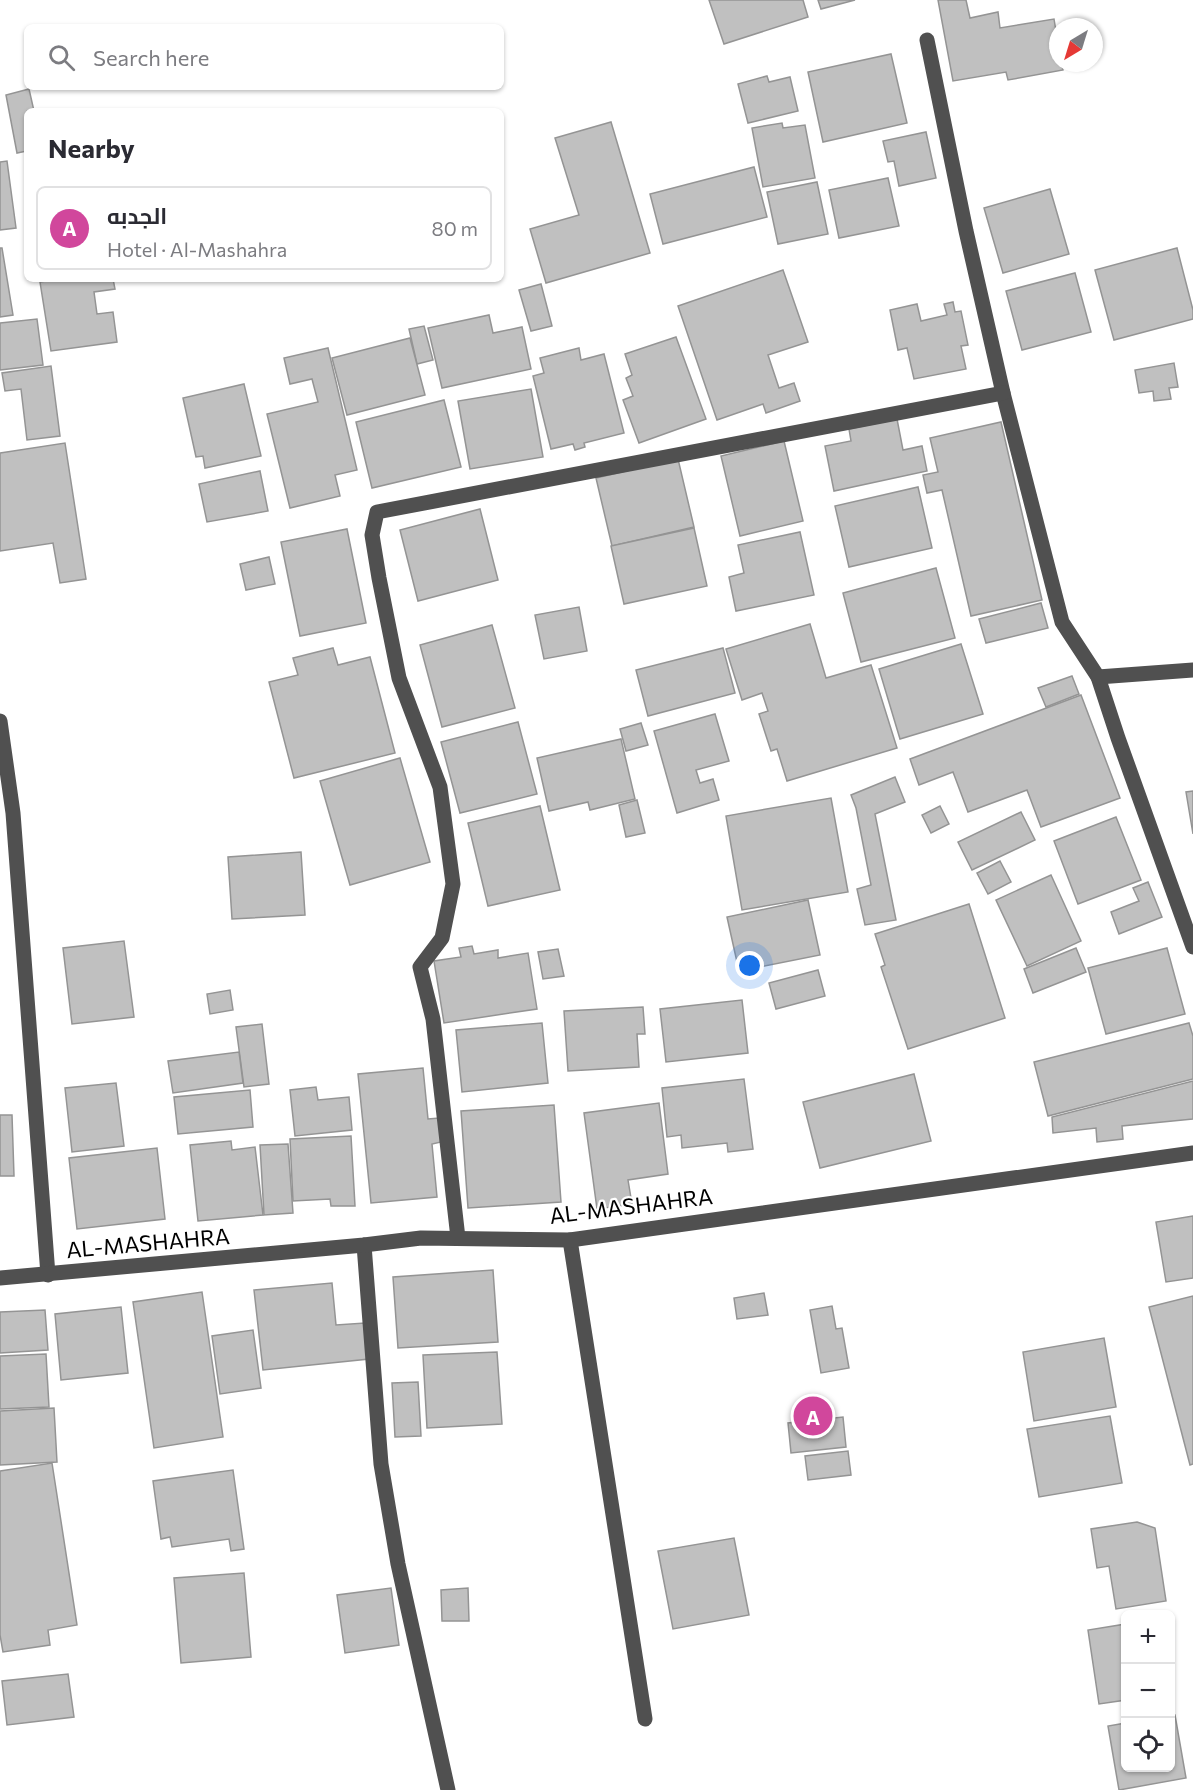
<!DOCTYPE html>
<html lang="en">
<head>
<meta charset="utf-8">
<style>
	body { margin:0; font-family:Commissioner,Cairo,sans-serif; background:#f2f2f3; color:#2b2b33 }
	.controls { position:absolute; right:18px; bottom:18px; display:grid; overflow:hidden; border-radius:9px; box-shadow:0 2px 4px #0004 }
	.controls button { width:54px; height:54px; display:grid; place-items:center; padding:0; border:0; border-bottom:2px solid #e1e1e2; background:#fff; color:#2b2b33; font:30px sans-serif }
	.compass { position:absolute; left:1049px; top:18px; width:54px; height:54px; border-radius:50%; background:#fff; box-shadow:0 2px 4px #0004; rotate:218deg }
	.you { position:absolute; left:750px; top:966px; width:21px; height:21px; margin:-15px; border:4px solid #fff; border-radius:50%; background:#1a73e8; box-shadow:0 0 0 9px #1a73e833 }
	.badge { display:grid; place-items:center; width:39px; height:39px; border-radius:50%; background:#7c3aed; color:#fff; font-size:20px; font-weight:700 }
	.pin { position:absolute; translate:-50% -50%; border:3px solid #fff; box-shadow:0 2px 6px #0006 }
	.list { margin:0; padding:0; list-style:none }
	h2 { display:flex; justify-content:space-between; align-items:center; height:78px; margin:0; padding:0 24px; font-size:26px }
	h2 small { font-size:20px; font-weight:400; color:#7c7c81 }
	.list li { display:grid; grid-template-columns:39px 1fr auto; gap:18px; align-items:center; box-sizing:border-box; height:84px; margin:0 12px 12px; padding:0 12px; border:2px solid #e1e1e2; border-radius:9px }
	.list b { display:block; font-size:22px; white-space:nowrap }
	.list p { margin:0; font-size:20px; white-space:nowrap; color:#7c7c81 }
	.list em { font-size:20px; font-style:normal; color:#7c7c81 }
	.icon { flex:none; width:33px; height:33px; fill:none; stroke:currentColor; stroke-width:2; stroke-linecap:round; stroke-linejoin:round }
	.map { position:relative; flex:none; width:1193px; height:1790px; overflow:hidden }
	.search { position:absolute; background:#fff; box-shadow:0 2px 4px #0004; left:24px; top:24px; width:480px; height:66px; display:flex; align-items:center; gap:15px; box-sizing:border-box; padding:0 21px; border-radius:9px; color:#7c7c81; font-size:22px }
	.panel { position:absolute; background:#fff; box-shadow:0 2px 4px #0004; left:24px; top:108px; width:480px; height:174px; border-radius:9px }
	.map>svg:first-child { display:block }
	.building { fill:#c0c0c0; stroke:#949494; stroke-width:1.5 }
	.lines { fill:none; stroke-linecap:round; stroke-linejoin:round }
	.minor { stroke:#505050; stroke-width:15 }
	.labels { text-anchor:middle; stroke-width:4.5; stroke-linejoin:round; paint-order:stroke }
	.street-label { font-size:22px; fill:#000; stroke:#fff }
</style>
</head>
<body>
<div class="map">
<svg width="1193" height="1790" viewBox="0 0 1193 1790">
	<rect width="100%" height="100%" fill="#fff"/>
	<g class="building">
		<path d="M709,0H803L808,17L724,44Z"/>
		<path d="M818,0H855L821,9Z"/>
		<path d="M938,0H966L970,18L998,12L1000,28L1054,19L1058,43V63H1061L1063,70L1008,80L1006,72L953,81Z"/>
		<path d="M891,54L907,123L823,142L808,72Z"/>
		<path d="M767,76L769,82L790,77L798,111L748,123L738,84Z"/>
		<path d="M29,89L34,111H27V151L17,153L6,95Z"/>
		<path d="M611,122L650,253L546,283L530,229L579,215L555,138Z"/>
		<path d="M782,123L783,128L805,125L815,178L763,187L752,128Z"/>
		<path d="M926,132L936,178L899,186L894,161L888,162L883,141Z"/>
		<path d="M7,161L16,228L0,230V162Z"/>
		<path d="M754,167L767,217L663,244L650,194Z"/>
		<path d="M888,178L899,226L839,238L829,190Z"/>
		<path d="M817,182L828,234L778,244L767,192Z"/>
		<path d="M1050,189L1069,254L1003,273L984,208Z"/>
		<path d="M0,248H2L13,315L0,317Z"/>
		<path d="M1177,248L1193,310V319L1114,340L1095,270Z"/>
		<path d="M783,270L808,342L768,355L779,388L794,383L800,401L766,413L763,404L717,420L678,306Z"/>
		<path d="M1075,273L1091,332L1022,350L1006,291Z"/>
		<path d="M113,279L115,289L94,292L97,314L113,312L117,342L51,351L40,282L57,279Z"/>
		<path d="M541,284L552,326L531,331L519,290Z"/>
		<path d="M953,302L955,312L961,311L968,345L961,346L966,369L914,379L907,348L898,350L890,310L917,304L921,321L947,315L944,304Z"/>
		<path d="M489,315L493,333L522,327L531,369L442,388L428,328Z"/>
		<path d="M37,319L43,365L0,370V323Z"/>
		<path d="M424,326L433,360L417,364L409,329Z"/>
		<path d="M676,337L706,419L639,443L623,400L633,396L626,378L632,375L625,354Z"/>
		<path d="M410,338L425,395L347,415L332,358Z"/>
		<path d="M328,348L357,470L335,475L340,496L290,508L267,414L318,402L312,379L290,384L284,358Z"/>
		<path d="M579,348L581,360L604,354L624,433L584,443L585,447L575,450L573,444L551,449L533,376L544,373L540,358Z"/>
		<path d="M1174,363L1178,387L1169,388L1171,399L1154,401L1153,391L1139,393L1135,370Z"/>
		<path d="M51,366L60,436L27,440L21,389L5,391L2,373Z"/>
		<path d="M244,384L261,456L205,468L203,456L196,457L183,398Z"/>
		<path d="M531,389L543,457L470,469L458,401Z"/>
		<path d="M444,400L461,467L372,488L356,422Z"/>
		<path d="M897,419L903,450L922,446L927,471L834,491L825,446L851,441L849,429Z"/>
		<path d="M1001,422L1042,600L971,616L942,490L927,493L923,475L938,472L930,438Z"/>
		<path d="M784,441L803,521L740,536L721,456Z"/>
		<path d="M65,443L86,579L60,583L53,543L0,551V453Z"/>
		<path d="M678,459L694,527L612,546L596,478Z"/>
		<path d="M260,471L268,511L207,522L199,484Z"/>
		<path d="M918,487L932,548L849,567L835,506Z"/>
		<path d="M480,509L498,580L418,601L400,530Z"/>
		<path d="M694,528L707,586L624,604L611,546Z"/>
		<path d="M347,529L366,623L300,636L281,542Z"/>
		<path d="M800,532L814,595L736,611L729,577L744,573L738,545Z"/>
		<path d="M269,557L275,584L246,590L240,564Z"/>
		<path d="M936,568L955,638L861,662L843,593Z"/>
		<path d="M1041,603L1048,628L986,643L979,619Z"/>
		<path d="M579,607L587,651L544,659L535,615Z"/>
		<path d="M810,624L826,678L871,665L897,748L787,781L777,749L771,751L759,714L768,711L762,693L742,700L726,649Z"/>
		<path d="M492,625L515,708L442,727L420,645Z"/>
		<path d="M961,644L983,714L900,739L879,669Z"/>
		<path d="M333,648L338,665L370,657L395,753L294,778L269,682L298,675L293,658Z"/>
		<path d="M723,648L735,693L648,716L636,670Z"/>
		<path d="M1072,676L1079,694L1046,707L1038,688Z"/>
		<path d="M1081,695L1120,798L1041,827L1027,790L968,812L953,772L919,785L910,759Z"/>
		<path d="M715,714L729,761L696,770L700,783L713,779L719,800L677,813L654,731Z"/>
		<path d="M518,722L537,794L460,813L441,742Z"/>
		<path d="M641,723L648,745L626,751L620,729Z"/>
		<path d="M621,739L635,799L590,810L588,802L549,811L537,758Z"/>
		<path d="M400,758L430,862L350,885L320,781Z"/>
		<path d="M895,777L905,802L875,814L896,920L865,925L857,889L871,885L856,808L851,795Z"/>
		<path d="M1193,791V834L1186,792Z"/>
		<path d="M831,798L848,892L742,910L726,816Z"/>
		<path d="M637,800L645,833L626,837L619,805Z"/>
		<path d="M540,806L560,890L488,906L468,823Z"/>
		<path d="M940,806L949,824L931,833L922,815Z"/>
		<path d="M1021,812L1035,840L972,870L958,842Z"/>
		<path d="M1116,817L1141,880L1078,904L1054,841Z"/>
		<path d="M301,852L305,915L232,919L228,857Z"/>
		<path d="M1000,861L1011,882L988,894L977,873Z"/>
		<path d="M1051,875L1081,941L1027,966L996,900Z"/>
		<path d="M1148,882L1162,917L1119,934L1111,912L1139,901L1133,888Z"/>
		<path d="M808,900L820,955L739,971L727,917Z"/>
		<path d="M969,904L1005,1018L908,1049L881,967L885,965L875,934Z"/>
		<path d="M124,941L134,1017L72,1024L63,948Z"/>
		<path d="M472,946L474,954L498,950V958L528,953L537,1009L444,1023L434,961L461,957L459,948Z"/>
		<path d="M1076,948L1086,972L1033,993L1024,969Z"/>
		<path d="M1167,948L1185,1014L1106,1034L1088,968Z"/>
		<path d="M558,949L564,976L543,979L538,952Z"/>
		<path d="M818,970L825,996L776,1009L769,983Z"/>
		<path d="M230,990L233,1010L210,1014L207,994Z"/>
		<path d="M742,1000L748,1053L666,1062L660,1009Z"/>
		<path d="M643,1007L645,1034H637L639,1067L568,1071L564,1011Z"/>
		<path d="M542,1023L548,1083L462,1092L456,1030Z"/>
		<path d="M1189,1023L1193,1036V1079L1048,1116L1034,1062Z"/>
		<path d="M262,1024L269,1084L244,1087L236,1027Z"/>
		<path d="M239,1052L243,1083L173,1093L168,1061Z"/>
		<path d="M423,1068L428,1119L439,1118L441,1142L432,1144L437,1197L371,1203L358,1074Z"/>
		<path d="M914,1074L931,1141L820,1168L803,1102Z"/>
		<path d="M744,1079L753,1149L728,1152L727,1143L682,1148L681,1135L667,1137L662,1088Z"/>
		<path d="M1193,1081V1119L1122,1126L1123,1139L1097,1142L1096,1128L1053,1133L1052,1117Z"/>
		<path d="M116,1083L124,1146L72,1152L65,1088Z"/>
		<path d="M316,1087L318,1100L349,1097L352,1130L295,1136L290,1090Z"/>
		<path d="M250,1090L253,1127L178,1134L174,1097Z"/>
		<path d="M659,1103L668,1174L628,1180L632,1204L597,1209L584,1113Z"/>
		<path d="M554,1105L561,1202L468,1208L461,1111Z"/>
		<path d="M0,1115H12L14,1176H0Z"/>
		<path d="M351,1136L355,1206H331L330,1199L293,1201L290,1139Z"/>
		<path d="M231,1141L232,1150L255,1147L263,1215L198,1221L190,1145Z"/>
		<path d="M288,1144L293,1213L264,1215L260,1145Z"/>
		<path d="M157,1148L165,1219L77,1229L69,1158Z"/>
		<path d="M1193,1216V1278L1166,1282L1156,1222Z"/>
		<path d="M493,1270L498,1342L398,1348L393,1277Z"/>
		<path d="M332,1283L336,1325L365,1323L369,1359L263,1370L254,1290Z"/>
		<path d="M202,1292L223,1437L154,1448L133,1302Z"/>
		<path d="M764,1293L768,1315L737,1319L734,1298Z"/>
		<path d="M1193,1296V1464L1190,1465L1149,1307Z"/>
		<path d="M832,1306L836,1329L842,1328L849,1368L821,1373L810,1310Z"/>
		<path d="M121,1307L128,1373L61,1380L55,1314Z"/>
		<path d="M45,1310L48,1350L0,1353V1312Z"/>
		<path d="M253,1330L261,1388L220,1394L212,1336Z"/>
		<path d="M1104,1338L1116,1407L1034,1421L1023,1352Z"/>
		<path d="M497,1352L502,1424L427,1428L423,1355Z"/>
		<path d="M46,1354L49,1407L0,1409V1356Z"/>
		<path d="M418,1382L421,1436L395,1437L392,1383Z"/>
		<path d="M54,1408L57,1462L0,1465V1411Z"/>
		<path d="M1110,1416L1122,1483L1039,1497L1027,1429Z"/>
		<path d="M843,1417L846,1447L791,1453L788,1423Z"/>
		<path d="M848,1451L851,1475L808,1480L805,1456Z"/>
		<path d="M52,1463L77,1625L48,1630L50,1645L3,1652L0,1635V1471Z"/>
		<path d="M233,1470L244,1549L231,1551L229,1539L172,1547L170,1537L161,1539L153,1481Z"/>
		<path d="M1137,1522L1155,1528L1166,1601L1116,1609L1109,1566L1097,1568L1091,1529Z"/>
		<path d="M734,1538L749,1615L673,1629L658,1551Z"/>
		<path d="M244,1573L251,1657L181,1663L174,1578Z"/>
		<path d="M391,1588L399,1645L345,1653L337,1595Z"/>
		<path d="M468,1588L469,1621H442L441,1590Z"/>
		<path d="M1126,1624V1700L1099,1704L1088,1630Z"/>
		<path d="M68,1674L74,1717L7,1725L2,1681Z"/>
		<path d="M1170,1715H1175L1186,1778L1119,1790L1108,1726L1126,1723V1768H1170Z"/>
	</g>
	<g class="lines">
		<g class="minor">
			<path d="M927,40L966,231L1003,393L1062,622L1098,677L1118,738L1193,947"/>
			<path d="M1098,677L1193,670"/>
			<path d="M0,721L13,813L48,1275"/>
			<path d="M458,1238L433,1019L420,967L442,938L453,884L440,787L399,678L379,578L372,535L377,512L1003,393"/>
			<path d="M570,1240L645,1719"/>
			<path d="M364,1245L381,1464L398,1564L448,1790"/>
			<path d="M0,1278L364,1245L421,1238L570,1240L1193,1153"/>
		</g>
	</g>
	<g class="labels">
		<g class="street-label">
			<text transform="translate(631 1206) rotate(-7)" y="8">AL-MASHAHRA</text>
			<text transform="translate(148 1243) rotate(-5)" y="8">AL-MASHAHRA</text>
		</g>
	</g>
</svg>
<div class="controls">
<button>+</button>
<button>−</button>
<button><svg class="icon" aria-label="locate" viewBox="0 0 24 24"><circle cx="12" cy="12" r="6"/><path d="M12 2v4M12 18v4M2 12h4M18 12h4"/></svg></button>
</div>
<svg class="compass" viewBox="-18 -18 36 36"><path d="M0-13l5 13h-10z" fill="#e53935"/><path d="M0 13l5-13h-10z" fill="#7c7c81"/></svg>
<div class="you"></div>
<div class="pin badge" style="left:813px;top:1416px;background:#d1479c">A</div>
<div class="search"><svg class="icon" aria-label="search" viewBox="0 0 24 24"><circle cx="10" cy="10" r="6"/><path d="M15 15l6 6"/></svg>Search here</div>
<section class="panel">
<h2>Nearby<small></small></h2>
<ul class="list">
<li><span class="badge" style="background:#d1479c">A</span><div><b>الجدبه</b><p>Hotel · Al-Mashahra</p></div><em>80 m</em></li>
</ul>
</section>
</div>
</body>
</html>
